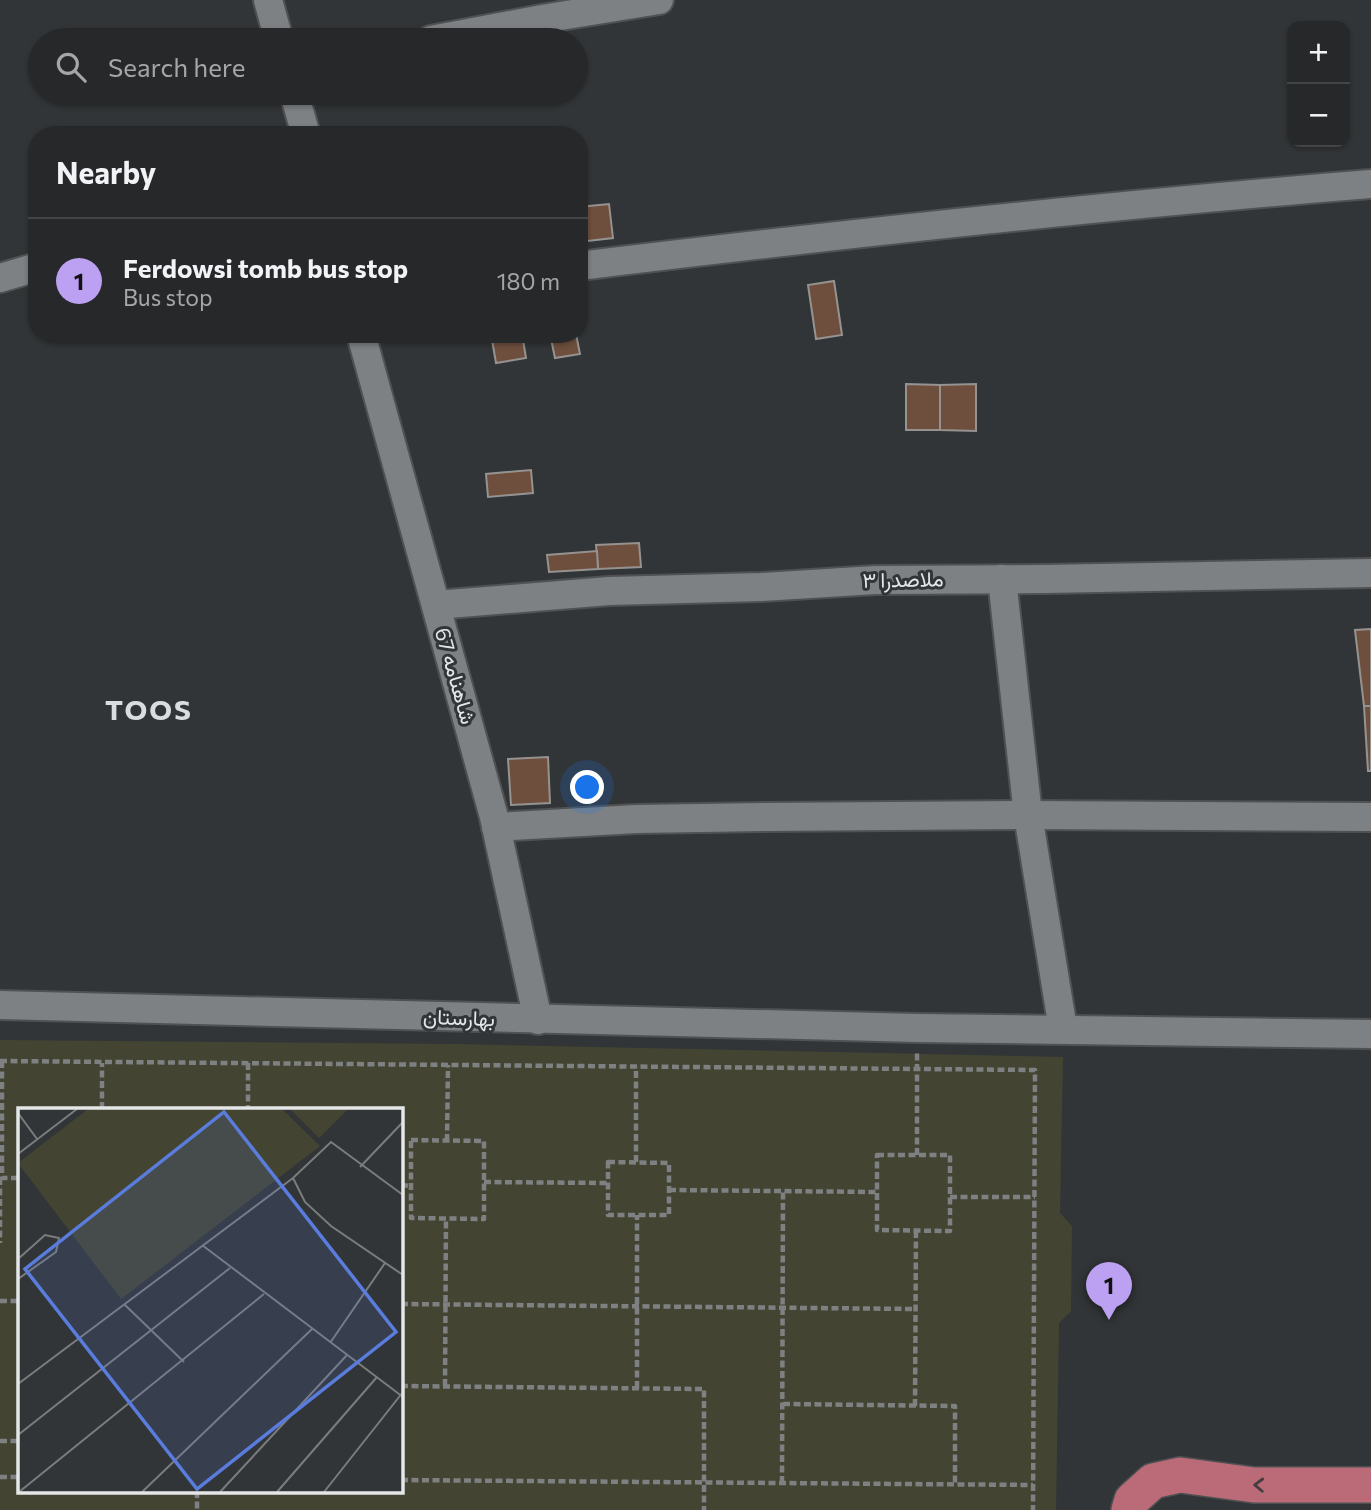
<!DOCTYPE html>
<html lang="en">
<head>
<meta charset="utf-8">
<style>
	body { margin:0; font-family:Commissioner,Vazirmatn,sans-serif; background:#323435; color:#f1f3f6 }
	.controls { position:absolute; right:21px; top:21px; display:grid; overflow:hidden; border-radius:14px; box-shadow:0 2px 5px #0004 }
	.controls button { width:63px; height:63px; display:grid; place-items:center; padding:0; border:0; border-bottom:2px solid #424446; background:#262829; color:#f1f3f6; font:35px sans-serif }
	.you { position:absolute; left:588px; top:788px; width:24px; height:24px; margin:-18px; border:5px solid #fff; border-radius:50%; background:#1a73e8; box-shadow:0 0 0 10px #1a73e833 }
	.badge { display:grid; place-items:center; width:46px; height:46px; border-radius:50%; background:#bca0f2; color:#111; font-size:23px; font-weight:700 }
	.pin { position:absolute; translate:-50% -58px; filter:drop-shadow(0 2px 4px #0008) }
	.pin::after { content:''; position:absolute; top:37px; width:24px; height:21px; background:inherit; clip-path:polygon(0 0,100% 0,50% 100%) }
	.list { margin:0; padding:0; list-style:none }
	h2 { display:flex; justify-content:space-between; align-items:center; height:91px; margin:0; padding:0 28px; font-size:30px }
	h2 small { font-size:23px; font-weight:400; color:#a4a6a8 }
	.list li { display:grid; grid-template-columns:46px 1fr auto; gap:21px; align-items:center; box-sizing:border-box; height:126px; padding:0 28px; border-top:2px solid #424446 }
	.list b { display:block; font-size:26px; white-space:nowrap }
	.list p { margin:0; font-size:23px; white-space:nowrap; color:#a4a6a8 }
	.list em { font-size:23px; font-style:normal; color:#a4a6a8 }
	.icon { flex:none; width:38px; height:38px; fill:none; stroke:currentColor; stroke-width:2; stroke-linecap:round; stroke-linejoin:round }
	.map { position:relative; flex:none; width:1371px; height:1510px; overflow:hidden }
	.search { position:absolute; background:#262829; box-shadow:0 2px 5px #0004; left:28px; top:28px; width:560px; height:77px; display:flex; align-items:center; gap:18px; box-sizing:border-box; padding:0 24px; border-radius:38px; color:#a4a6a8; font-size:26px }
	.panel { position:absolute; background:#262829; box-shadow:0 2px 5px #0004; left:28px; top:126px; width:560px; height:217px; border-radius:28px }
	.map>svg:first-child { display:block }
	.green { fill:#434532; fill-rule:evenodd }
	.building { fill:#6e4f3e; stroke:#969290; stroke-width:2 }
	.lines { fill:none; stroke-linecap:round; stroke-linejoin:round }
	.minor-casing { stroke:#4f5153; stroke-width:32 }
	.major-casing { stroke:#4f5153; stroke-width:38 }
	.path { stroke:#7e8082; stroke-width:4.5; stroke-dasharray:7 3.5; stroke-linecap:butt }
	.minor { stroke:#7e8184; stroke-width:28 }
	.major { stroke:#bb6b77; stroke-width:35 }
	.oneway { stroke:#473d41 }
	.labels { text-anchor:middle; stroke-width:6; stroke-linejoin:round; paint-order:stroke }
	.street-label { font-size:21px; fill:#e5e6e8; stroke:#323537 }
	.district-label { font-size:28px; font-weight:bold; letter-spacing:2px; fill:#dadde0; stroke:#323537 }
	.inset-road { fill:none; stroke:#7a7c7e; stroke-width:2 }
	.view { fill:#597cdd; fill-opacity:0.15; stroke:#597cdd; stroke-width:3.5 }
	.inset-edge { fill:none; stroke:#e5e6e8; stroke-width:3.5 }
</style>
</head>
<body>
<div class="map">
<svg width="1371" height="1510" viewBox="0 0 1371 1510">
	<rect width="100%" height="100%" fill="#323537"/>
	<path class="green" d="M0,1040L455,1044L1063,1057L1060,1213L1072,1226L1071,1311L1059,1323L1056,1510H0ZM19,1109H401V1491H19Z"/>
	<g class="building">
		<path d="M609,204L613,238L579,242V207Z"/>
		<path d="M834,281L842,335L816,339L808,285Z"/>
		<path d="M491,334H522L526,358L496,363Z"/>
		<path d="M550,334H576L580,354L555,358Z"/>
		<path d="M906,384L940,385V430H906Z"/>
		<path d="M976,384V431L940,430V385Z"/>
		<path d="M531,470L533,493L488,497L486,474Z"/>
		<path d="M639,543L641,567L598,569L596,545Z"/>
		<path d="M597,551L598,569L549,572L547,555Z"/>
		<path d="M1371,629V706H1364L1355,630Z"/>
		<path d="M1364,706H1371V771H1368Z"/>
		<path d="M548,757L550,803L511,805L508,759Z"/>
	</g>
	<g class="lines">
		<defs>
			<g id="minor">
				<path d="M268,0L279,40"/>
				<path d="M431,40L542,19L659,0"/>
				<path d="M294,93L306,135"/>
				<path d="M579,266C843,234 1107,205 1371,184"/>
				<path d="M0,278L37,267"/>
				<path d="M361,334L494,817L538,1020"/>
				<path d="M1002,579L1028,815L1063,1029"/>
				<path d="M436,605L609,591L761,587L875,580L1045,579L1371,573"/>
				<path d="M496,827L636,819L764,817L1028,815L1371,817"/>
				<path d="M0,1005L917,1028L1371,1034"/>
			</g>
			<path id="major" d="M1129,1510L1132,1500L1153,1481L1180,1475L1254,1485H1371"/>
		</defs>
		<use href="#minor" class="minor-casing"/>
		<use href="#major" class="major-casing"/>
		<g class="path">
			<path d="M0,1061L1035,1070L1033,1510"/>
			<path d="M2,1061V1178H19"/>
			<path d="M248,1063V1109"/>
			<path d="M102,1109V1063"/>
			<path d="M411,1140L484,1141V1219L411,1218Z"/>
			<path d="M447,1141L448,1065"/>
			<path d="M877,1155H950V1231L877,1230Z"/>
			<path d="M917,1155V1053"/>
			<path d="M608,1162L669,1163V1215H608Z"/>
			<path d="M636,1162V1067"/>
			<path d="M0,1178V1243"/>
			<path d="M484,1182L608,1183"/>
			<path d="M401,1185L411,1186"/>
			<path d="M669,1190L877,1192"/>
			<path d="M950,1197H1035"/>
			<path d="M0,1301H19"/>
			<path d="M401,1304L915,1309"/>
			<path d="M401,1386L704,1389V1510"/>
			<path d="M445,1386L446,1218"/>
			<path d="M637,1388V1215"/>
			<path d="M783,1404L955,1406V1485"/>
			<path d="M915,1406L916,1230"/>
			<path d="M0,1441H19"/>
			<path d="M0,1477H19"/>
			<path d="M401,1480L1033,1485"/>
			<path d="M782,1483L783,1191"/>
			<path d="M197,1491V1510"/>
		</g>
		<use href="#minor" class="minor"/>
		<use href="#major" class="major"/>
	</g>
	<defs><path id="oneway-chevron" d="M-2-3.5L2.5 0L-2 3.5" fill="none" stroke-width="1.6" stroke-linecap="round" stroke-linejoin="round" transform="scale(1.75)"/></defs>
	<use class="oneway" href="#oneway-chevron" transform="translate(1259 1485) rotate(-178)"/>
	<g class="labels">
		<g class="street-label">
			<text transform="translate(903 580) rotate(-1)" y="7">ملاصدرا ۳</text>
			<text transform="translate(455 676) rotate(74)" y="7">شاهنامه 67</text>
			<text transform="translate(459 1018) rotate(2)" y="7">بهارستان</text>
		</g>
		<g class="district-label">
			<text x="149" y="720">TOOS</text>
		</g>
	</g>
	<g transform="translate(18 1108)">
		<rect width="385" height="385" fill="#323537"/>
		<path d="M70,1H264L302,38L103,191L0,55ZM272,1H330L301,30Z" fill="#434532"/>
		<path class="inset-road" d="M0,5L19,31M0,46L59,1M342,59L385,14M275,70L287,94L313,118L385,167M184,137L385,289M0,151L27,127L41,130L38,144L0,171M106,196L166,254M312,235L367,155M0,276L275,70L313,34L385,87M0,327L212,160M1,384L246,186M124,384L294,221M202,384L329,247M259,384L359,269M306,384L385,284"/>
		<path class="view" d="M206,4L378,224L179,381L7,161Z"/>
		<rect width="385" height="385" class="inset-edge"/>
	</g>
</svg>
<div class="controls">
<button>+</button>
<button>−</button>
</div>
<div class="you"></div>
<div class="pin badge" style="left:1109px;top:1320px">1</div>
<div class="search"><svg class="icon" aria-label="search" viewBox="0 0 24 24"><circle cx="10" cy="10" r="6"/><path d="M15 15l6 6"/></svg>Search here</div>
<section class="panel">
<h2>Nearby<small></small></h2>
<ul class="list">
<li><span class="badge">1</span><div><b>Ferdowsi tomb bus stop</b><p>Bus stop</p></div><em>180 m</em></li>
</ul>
</section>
</div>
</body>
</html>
